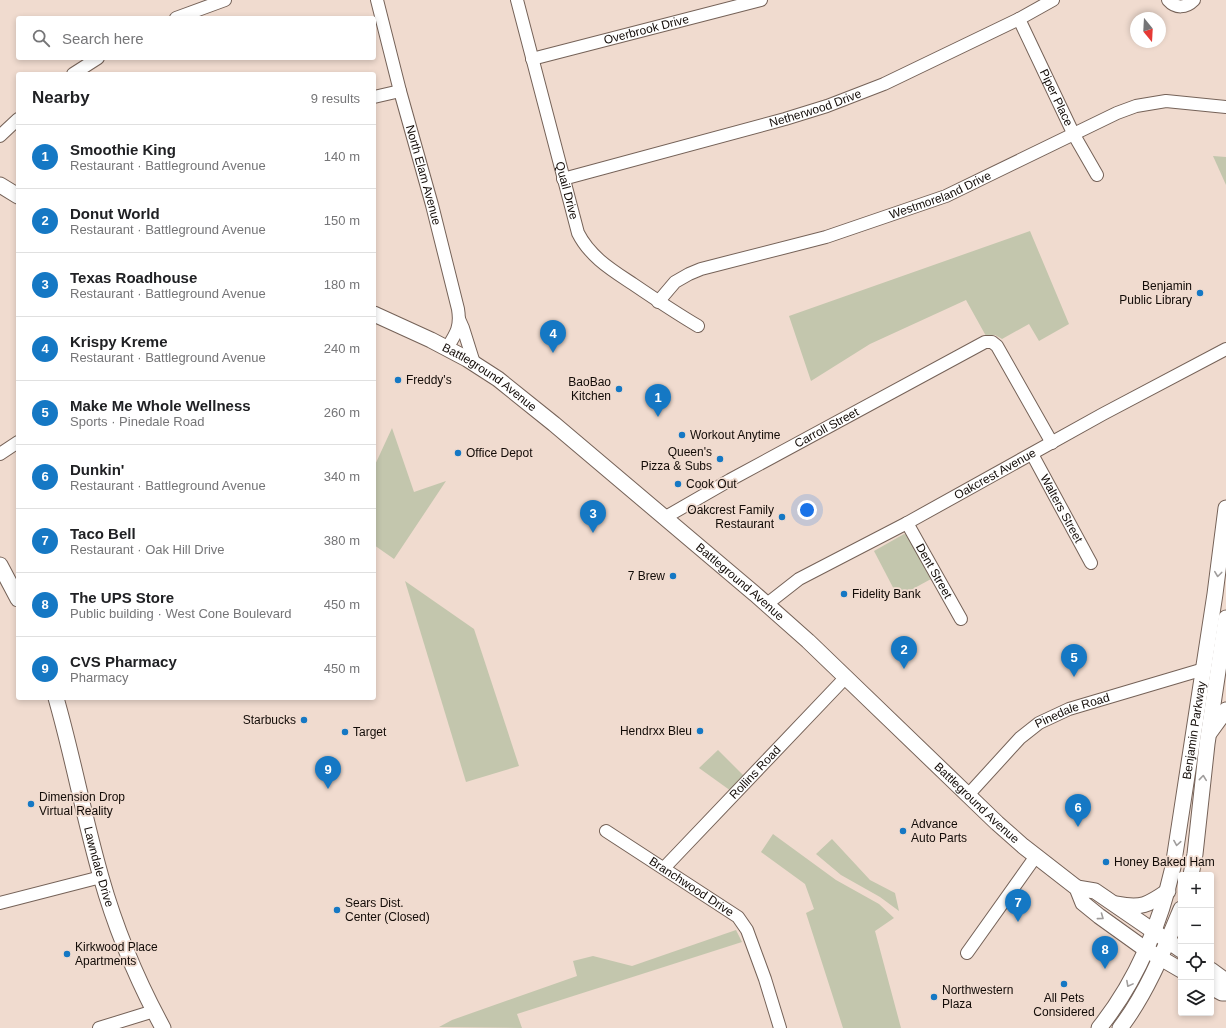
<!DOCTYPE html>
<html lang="en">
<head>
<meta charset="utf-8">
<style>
	body { margin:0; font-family:Helvetica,sans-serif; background:#f2f2f2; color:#202124 }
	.controls { position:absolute; right:12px; bottom:12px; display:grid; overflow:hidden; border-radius:4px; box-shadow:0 2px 6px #0003 }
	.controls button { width:36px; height:36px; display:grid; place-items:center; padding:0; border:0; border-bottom:1px solid #e0e0e0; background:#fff; color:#202124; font:20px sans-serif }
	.compass { position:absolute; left:1130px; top:12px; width:36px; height:36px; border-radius:50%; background:#fff; box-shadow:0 2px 6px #0003; rotate:162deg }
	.you { position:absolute; left:807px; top:510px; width:14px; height:14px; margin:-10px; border:3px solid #fff; border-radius:50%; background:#1a73e8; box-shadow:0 0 0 6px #1a73e833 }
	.badge { display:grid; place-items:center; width:26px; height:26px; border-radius:50%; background:#1578c4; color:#fff; font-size:13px; font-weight:700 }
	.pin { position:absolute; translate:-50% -33px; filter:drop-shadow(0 1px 2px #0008) }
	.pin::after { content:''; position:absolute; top:21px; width:14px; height:12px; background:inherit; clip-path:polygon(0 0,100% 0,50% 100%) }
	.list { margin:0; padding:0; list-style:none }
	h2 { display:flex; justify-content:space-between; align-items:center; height:52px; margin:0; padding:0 16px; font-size:17px }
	h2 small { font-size:13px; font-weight:400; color:#757577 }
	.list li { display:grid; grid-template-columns:26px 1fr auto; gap:12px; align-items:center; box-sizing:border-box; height:64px; padding:0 16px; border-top:1px solid #e0e0e0 }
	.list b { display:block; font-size:15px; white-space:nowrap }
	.list p { margin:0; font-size:13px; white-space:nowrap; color:#757577 }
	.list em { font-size:13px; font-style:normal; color:#757577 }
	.icon { flex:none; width:22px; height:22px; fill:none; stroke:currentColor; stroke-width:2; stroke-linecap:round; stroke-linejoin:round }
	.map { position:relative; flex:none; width:1226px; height:1028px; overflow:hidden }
	.search { position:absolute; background:#fff; box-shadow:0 2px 6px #0003; left:16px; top:16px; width:360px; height:44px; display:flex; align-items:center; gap:10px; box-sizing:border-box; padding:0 14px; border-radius:4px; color:#757577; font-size:15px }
	.panel { position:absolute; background:#fff; box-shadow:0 2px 6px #0003; left:16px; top:72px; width:360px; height:628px; border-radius:4px }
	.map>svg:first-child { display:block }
	.green { fill:#c3c6ad }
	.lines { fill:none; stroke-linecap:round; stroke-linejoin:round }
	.minor-casing { stroke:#756258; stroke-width:14 }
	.major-casing { stroke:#756258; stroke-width:17 }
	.minor { stroke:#fff; stroke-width:12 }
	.major { stroke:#fff; stroke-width:15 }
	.oneway { stroke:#a09d9c }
	.poi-dot { fill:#1578c4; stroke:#f0dbcf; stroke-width:1.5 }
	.labels { text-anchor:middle; stroke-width:3.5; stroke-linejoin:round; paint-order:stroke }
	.street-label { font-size:12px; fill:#120b07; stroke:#f0dbcf }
	.poi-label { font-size:12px; fill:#120b07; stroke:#f0dbcf; text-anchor:start }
</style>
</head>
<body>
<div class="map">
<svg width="1226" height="1028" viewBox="0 0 1226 1028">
	<rect width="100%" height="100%" fill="#f0dbcf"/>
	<g class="green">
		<path d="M1213,156L1226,157V185Z"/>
		<path d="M1030,231L1069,324L1039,341L1029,324L1002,339L995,335L986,336L966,300L870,344L811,381L789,316Z"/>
		<path d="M392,428L414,492L446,481L394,559L374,545V467Z"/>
		<path d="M904,534L907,535L931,579L898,597L874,551Z"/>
		<path d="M405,581L474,629L519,766L466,782Z"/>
		<path d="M718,750L745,777L731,791L699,768Z"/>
		<path d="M773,834L836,880L879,904L894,918L875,931L901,1028H843L806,913L814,909L805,884L761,852Z"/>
		<path d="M832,839L870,880L895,893L899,911L880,897L841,875L816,854Z"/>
		<path d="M736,930L742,942L517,1014L522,1028L439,1027L452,1020L577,976L573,961L593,956L632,966Z"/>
	</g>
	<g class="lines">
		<defs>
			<g id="minor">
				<path id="s1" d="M377,0L400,91L432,205L458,309C461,327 456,334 447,348"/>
				<path id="s2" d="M517,0L578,233C590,257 612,270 633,284C655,299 676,313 698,326"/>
				<path d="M1168,0C1176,9 1186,8 1194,0"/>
				<path d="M176,18L225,0"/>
				<path id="s3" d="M1019,19L1074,135L1097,175"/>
				<path id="s4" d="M532,59L761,0"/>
				<path d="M73,74L98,58"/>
				<path d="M374,97L400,91"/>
				<path d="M0,136L18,119"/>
				<path id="s5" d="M563,179L785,119L827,106L884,84L1019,19L1053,0"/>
				<path id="s6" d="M658,302L675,282L689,274L701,269L826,237L946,196L1117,113L1136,106L1166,101L1226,107"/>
				<path d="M459,319L463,328L474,363"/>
				<path d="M0,454L18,442"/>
				<path id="s7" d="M1032,454L1091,563"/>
				<path id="s8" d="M664,518L730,480L985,342H992L997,346L1052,443"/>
				<path id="s9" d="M907,523L961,619"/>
				<path id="s10" d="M767,604L799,579L907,523L1103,414L1226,349"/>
				<path id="s11" d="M968,795L1020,738L1039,723L1069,709L1204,669"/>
				<path id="s12" d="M606,831L738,917L747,930L765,979L780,1028"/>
				<path id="s13" d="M664,868L846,677"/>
				<path d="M0,903L101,877"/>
				<path d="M967,953L1036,856"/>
				<path d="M99,1028L154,1011"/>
			</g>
			<g id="major">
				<path d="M0,185L18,196"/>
				<path id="s14" d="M374,314L431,340L467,359L498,379L554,424L755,594L808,641L997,823L1023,846L1077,888L1083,903L1099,916L1145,949L1181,970"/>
				<path d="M0,565L18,599"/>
				<path id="s15" d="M56,698C73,757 84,818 101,877C116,930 137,980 163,1028"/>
				<path d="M1210,732L1226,710"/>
				<path d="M1191,875L1195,854L1207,744L1226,618"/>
				<path d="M1077,888L1095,891L1181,950"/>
				<path d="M1117,904C1141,909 1148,905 1168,891"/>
				<path d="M1211,970L1226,981"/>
				<path d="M1211,987L1222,993H1226"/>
				<path id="s16" d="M1099,1028C1136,982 1160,924 1173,867L1215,594L1226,508"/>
				<path d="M1120,1028C1147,993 1164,950 1181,909"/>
			</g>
		</defs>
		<use href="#minor" class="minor-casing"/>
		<use href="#major" class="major-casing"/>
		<use href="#minor" class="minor"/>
		<use href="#major" class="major"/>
	</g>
	<defs><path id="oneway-chevron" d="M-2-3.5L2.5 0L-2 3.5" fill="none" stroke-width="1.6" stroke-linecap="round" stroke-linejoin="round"/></defs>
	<g class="oneway">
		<use href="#oneway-chevron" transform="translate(1218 574) rotate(97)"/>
		<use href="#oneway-chevron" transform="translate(1203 778) rotate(-84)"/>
		<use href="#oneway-chevron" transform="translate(1177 843) rotate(99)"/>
		<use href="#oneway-chevron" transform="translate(1101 917) rotate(36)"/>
		<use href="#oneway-chevron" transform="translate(1129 984) rotate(118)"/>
	</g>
	<g class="poi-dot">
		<circle cx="1200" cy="293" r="4"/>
		<circle cx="398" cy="380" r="4"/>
		<circle cx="619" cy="389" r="4"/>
		<circle cx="682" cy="435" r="4"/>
		<circle cx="458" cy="453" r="4"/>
		<circle cx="720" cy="459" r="4"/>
		<circle cx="678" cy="484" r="4"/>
		<circle cx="782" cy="517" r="4"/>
		<circle cx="673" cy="576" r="4"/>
		<circle cx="844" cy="594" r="4"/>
		<circle cx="304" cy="720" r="4"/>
		<circle cx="700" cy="731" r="4"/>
		<circle cx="345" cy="732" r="4"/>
		<circle cx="31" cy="804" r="4"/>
		<circle cx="903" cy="831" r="4"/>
		<circle cx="1106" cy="862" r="4"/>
		<circle cx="337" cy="910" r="4"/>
		<circle cx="67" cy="954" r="4"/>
		<circle cx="1064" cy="984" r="4"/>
		<circle cx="934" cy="997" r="4"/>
	</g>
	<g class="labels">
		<g class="street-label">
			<text dy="4" stroke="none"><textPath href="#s4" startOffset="118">Overbrook Drive</textPath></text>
			<text dy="4" stroke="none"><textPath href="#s3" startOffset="87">Piper Place</textPath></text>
			<text dy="4" stroke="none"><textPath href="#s5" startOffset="262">Netherwood Drive</textPath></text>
			<text dy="4" stroke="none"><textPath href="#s1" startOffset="181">North Elam Avenue</textPath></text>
			<text dy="4" stroke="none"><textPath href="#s2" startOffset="197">Quail Drive</textPath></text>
			<text dy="4" stroke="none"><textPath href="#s6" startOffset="306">Westmoreland Drive</textPath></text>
			<text dy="4" stroke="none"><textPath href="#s14" startOffset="132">Battleground Avenue</textPath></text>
			<text dy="4" stroke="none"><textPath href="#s8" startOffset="186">Carroll Street</textPath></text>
			<text dy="4" stroke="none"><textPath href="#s10" startOffset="263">Oakcrest Avenue</textPath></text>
			<text dy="4" stroke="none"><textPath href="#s7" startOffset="62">Walters Street</textPath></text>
			<text dy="4" stroke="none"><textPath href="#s9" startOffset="55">Dent Street</textPath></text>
			<text dy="4" stroke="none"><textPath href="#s14" startOffset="456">Battleground Avenue</textPath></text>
			<text dy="4" stroke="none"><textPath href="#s11" startOffset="137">Pinedale Road</textPath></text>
			<text dy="4" stroke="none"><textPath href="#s16" startOffset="317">Benjamin Parkway</textPath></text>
			<text dy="4" stroke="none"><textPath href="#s13" startOffset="132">Rollins Road</textPath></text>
			<text dy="4" stroke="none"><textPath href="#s14" startOffset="780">Battleground Avenue</textPath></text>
			<text dy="4" stroke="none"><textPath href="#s15" startOffset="174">Lawndale Drive</textPath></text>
			<text dy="4" stroke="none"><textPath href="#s12" startOffset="102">Branchwood Drive</textPath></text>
		</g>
		<g class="poi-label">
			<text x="1192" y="290" text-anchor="end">Benjamin<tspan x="1192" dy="14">Public Library</tspan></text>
			<text x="406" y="384">Freddy's</text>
			<text x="611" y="386" text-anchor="end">BaoBao<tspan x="611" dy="14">Kitchen</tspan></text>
			<text x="690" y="439">Workout Anytime</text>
			<text x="712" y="456" text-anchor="end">Queen's<tspan x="712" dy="14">Pizza &amp; Subs</tspan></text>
			<text x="466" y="457">Office Depot</text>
			<text x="686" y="488">Cook Out</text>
			<text x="774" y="514" text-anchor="end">Oakcrest Family<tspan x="774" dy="14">Restaurant</tspan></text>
			<text x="665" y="580" text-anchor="end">7 Brew</text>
			<text x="852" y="598">Fidelity Bank</text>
			<text x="296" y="724" text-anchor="end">Starbucks</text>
			<text x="692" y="735" text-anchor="end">Hendrxx Bleu</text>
			<text x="353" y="736">Target</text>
			<text x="39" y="801">Dimension Drop<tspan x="39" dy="14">Virtual Reality</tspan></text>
			<text x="911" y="828">Advance<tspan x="911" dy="14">Auto Parts</tspan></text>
			<text x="1114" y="866">Honey Baked Ham</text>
			<text x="345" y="907">Sears Dist.<tspan x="345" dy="14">Center (Closed)</tspan></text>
			<text x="75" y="951">Kirkwood Place<tspan x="75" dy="14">Apartments</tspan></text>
			<text x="942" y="994">Northwestern<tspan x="942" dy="14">Plaza</tspan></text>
			<text x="1064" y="1002" text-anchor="middle">All Pets<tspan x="1064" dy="14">Considered</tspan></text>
		</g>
	</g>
</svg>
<div class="controls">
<button>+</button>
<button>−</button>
<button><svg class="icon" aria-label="locate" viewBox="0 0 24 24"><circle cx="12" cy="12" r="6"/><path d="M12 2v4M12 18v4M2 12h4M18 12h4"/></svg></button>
<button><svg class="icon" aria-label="layers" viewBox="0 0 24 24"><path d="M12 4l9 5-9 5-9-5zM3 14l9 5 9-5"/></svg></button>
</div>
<svg class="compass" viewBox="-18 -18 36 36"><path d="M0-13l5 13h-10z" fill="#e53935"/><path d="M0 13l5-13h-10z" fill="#757577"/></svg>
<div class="you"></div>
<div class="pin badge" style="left:658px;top:417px">1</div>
<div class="pin badge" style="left:904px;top:669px">2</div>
<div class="pin badge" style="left:593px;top:533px">3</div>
<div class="pin badge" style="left:553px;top:353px">4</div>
<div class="pin badge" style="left:1074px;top:677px">5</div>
<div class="pin badge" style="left:1078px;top:827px">6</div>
<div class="pin badge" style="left:1018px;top:922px">7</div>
<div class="pin badge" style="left:1105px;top:969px">8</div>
<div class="pin badge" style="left:328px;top:789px">9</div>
<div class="search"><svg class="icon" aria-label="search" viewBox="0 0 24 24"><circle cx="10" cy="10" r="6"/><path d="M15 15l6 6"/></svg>Search here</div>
<section class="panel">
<h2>Nearby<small>9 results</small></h2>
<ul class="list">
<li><span class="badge">1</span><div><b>Smoothie King</b><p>Restaurant · Battleground Avenue</p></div><em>140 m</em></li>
<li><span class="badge">2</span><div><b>Donut World</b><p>Restaurant · Battleground Avenue</p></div><em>150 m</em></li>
<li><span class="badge">3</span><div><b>Texas Roadhouse</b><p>Restaurant · Battleground Avenue</p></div><em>180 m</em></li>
<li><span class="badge">4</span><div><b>Krispy Kreme</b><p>Restaurant · Battleground Avenue</p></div><em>240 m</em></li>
<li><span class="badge">5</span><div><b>Make Me Whole Wellness</b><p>Sports · Pinedale Road</p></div><em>260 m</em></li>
<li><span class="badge">6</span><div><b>Dunkin'</b><p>Restaurant · Battleground Avenue</p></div><em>340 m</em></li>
<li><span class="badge">7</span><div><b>Taco Bell</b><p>Restaurant · Oak Hill Drive</p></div><em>380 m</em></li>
<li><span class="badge">8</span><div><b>The UPS Store</b><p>Public building · West Cone Boulevard</p></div><em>450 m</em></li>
<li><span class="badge">9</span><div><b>CVS Pharmacy</b><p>Pharmacy</p></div><em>450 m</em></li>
</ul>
</section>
</div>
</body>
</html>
